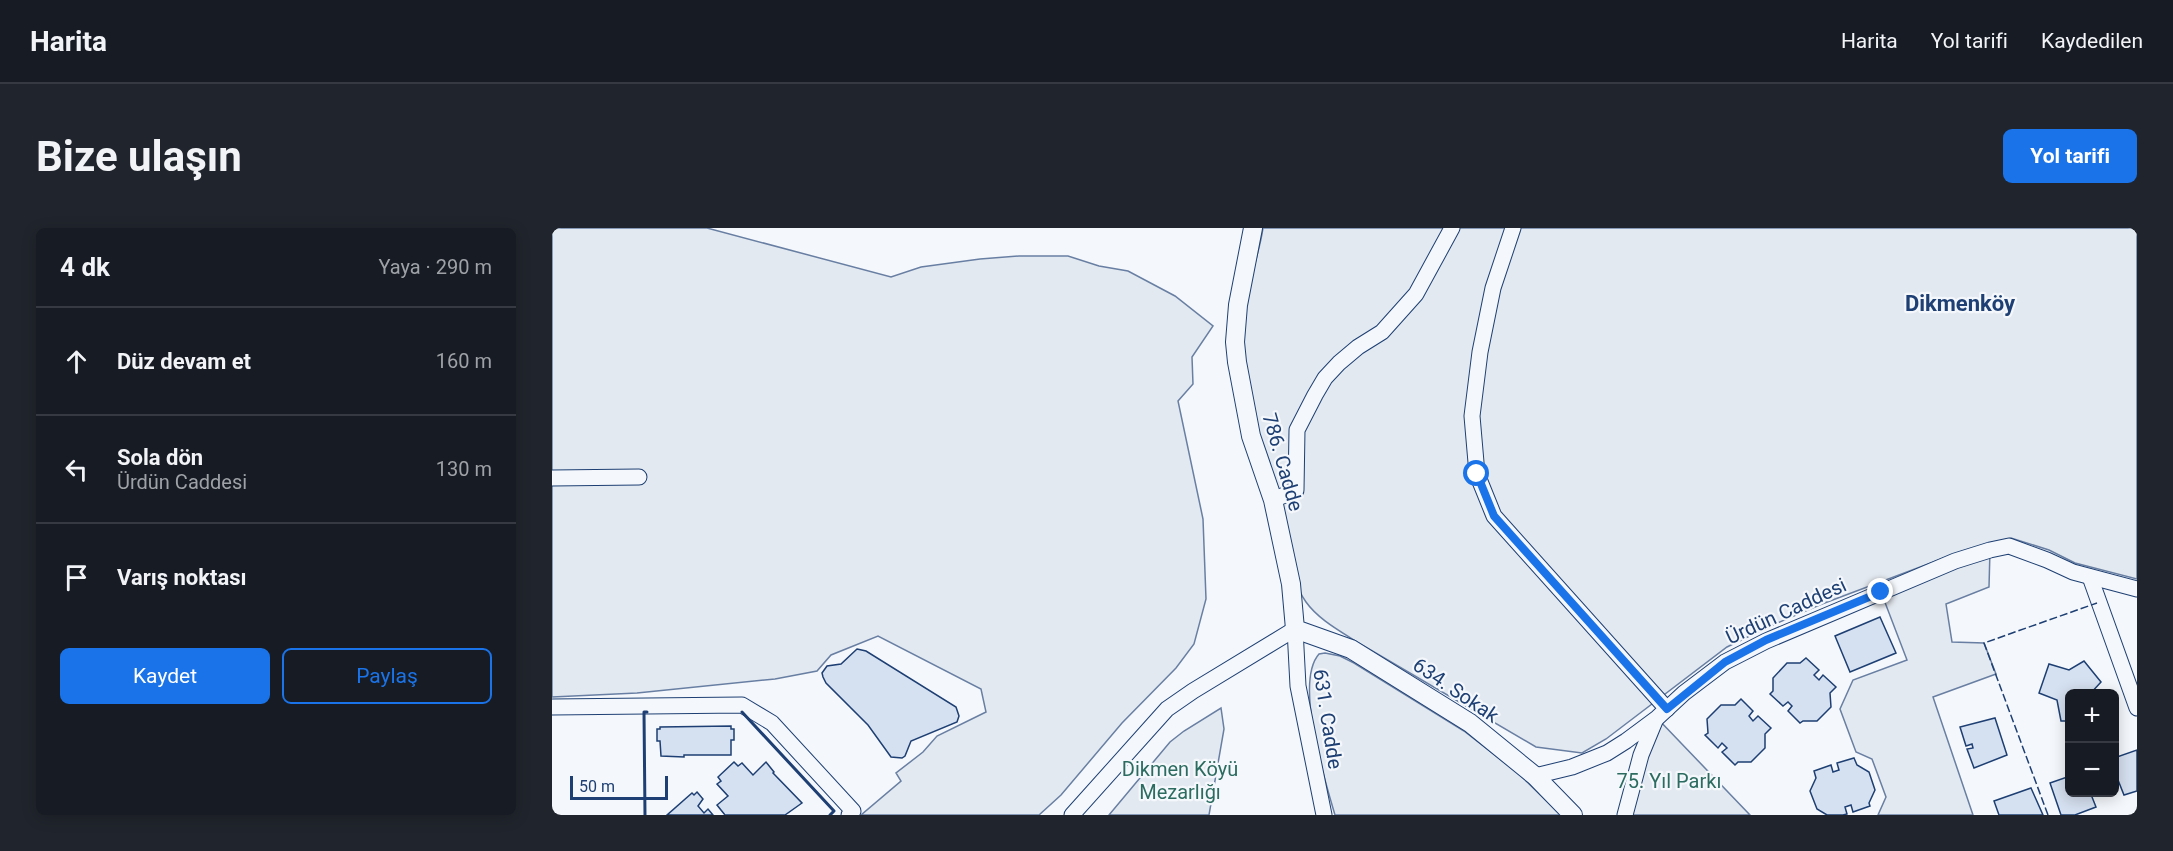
<!DOCTYPE html>
<html lang="tr">
<head>
<meta charset="utf-8">
<style>
	body { margin:0; font-family:Roboto,sans-serif; background:#20242c; color:#f1f3f6 }
	.controls { position:absolute; right:18px; bottom:18px; display:grid; overflow:hidden; border-radius:9px; box-shadow:0 3px 15px #0003 }
	.controls button { width:54px; height:54px; display:grid; place-items:center; padding:0; border:0; border-bottom:2px solid #363941; background:#171b24; color:#f1f3f6; font:30px sans-serif }
	.scale { position:absolute; left:18px; bottom:15px; width:98px; box-sizing:border-box; padding-left:6px; border:3px solid #1d3f73; border-top:0; font-size:16px; line-height:21px; white-space:nowrap; color:#1d3f73; -webkit-text-stroke:4px #f4f7fb; paint-order:stroke }
	.stop { position:absolute; width:18px; height:18px; margin:-14px; border:4px solid #1a73e8; border-radius:50%; background:#fff }
	.stop.end { background:#1a73e8; border-color:#fff; box-shadow:0 2px 6px #0008 }
	.list { margin:0; padding:0; list-style:none }
	h2 { display:flex; justify-content:space-between; align-items:center; height:78px; margin:0; padding:0 24px; font-size:26px }
	h2 small { font-size:20px; font-weight:400; color:#9ea1a6 }
	.list li { display:grid; grid-template-columns:39px 1fr auto; gap:18px; align-items:center; box-sizing:border-box; height:108px; padding:0 24px; border-top:2px solid #363941 }
	.list b { display:block; font-size:22px; white-space:nowrap }
	.list p { margin:0; font-size:20px; white-space:nowrap; color:#9ea1a6 }
	.list em { font-size:20px; font-style:normal; color:#9ea1a6 }
	.actions { display:flex; gap:12px; padding:18px 24px }
	.actions a { flex:1; padding:14px 0; border:2px solid #1a73e8; border-radius:9px; text-align:center; font-size:21px; color:#1a73e8 }
	.actions .main { background:#1a73e8; color:#fff }
	.icon { flex:none; width:33px; height:33px; fill:none; stroke:currentColor; stroke-width:2; stroke-linecap:round; stroke-linejoin:round }
	.map { position:relative; flex:none; width:1585px; height:587px; overflow:hidden; border-radius:9px }
	header { display:flex; align-items:center; gap:36px; box-sizing:border-box; height:84px; padding:0 30px; background:#171b24; border-bottom:2px solid #363941 }
	header strong { font-size:28px }
	nav { display:flex; gap:33px; margin-inline-start:auto; font-size:21px }
	.intro { display:flex; align-items:center; justify-content:space-between; box-sizing:border-box; height:144px; padding:0 36px }
	h1 { margin:0; font-size:42px }
	.button { padding:15px 27px; border-radius:9px; background:#1a73e8; color:#fff; font-size:21px; font-weight:700 }
	main { display:flex; gap:36px; padding:0 36px }
	aside { flex:1; background:#171b24; border-radius:9px; box-shadow:0 3px 15px #0003 }
	.map>svg:first-child { display:block }
	.green { fill:#e3e9f0; stroke:#687fa3; stroke-width:1.5 }
	.building { fill:#d5e0f0; stroke:#1d3f73; stroke-width:1.5 }
	.lines { fill:none; stroke-linecap:round; stroke-linejoin:round }
	.minor-casing { stroke:#1d3f73; stroke-width:17 }
	.major-casing { stroke:#1d3f73; stroke-width:20 }
	.minor { stroke:#f4f7fb; stroke-width:15 }
	.major { stroke:#f4f7fb; stroke-width:18 }
	.fence { stroke:#1d3f73; stroke-width:1.5; stroke-dasharray:8 3; stroke-linecap:butt }
	.wall { stroke:#1d3f73; stroke-width:3 }
	.route { stroke:#1a73e8; stroke-width:8 }
	.labels { text-anchor:middle; stroke-width:4.5; stroke-linejoin:round; paint-order:stroke }
	.street-label { font-size:20px; fill:#1d3f73; stroke:#f4f7fb }
	.park-label { font-size:20px; fill:#2c6c60; stroke:#f4f7fb }
	.quarter-label { font-size:22px; font-weight:bold; fill:#1d3f73; stroke:#f4f7fb }
</style>
</head>
<body>
<header>
<strong>Harita</strong>
<nav><a>Harita</a><a>Yol tarifi</a><a>Kaydedilen</a></nav>
</header>
<div class="intro"><h1>Bize ulaşın</h1><a class="button">Yol tarifi</a></div>
<main>
<aside>
<h2>4 dk<small>Yaya · 290 m</small></h2>
<ul class="list">
<li><svg class="icon" aria-label="ahead" viewBox="0 0 24 24"><path d="M12 20V5M6 11l6-6 6 6"/></svg><div><b>Düz devam et</b></div><em>160 m</em></li>
<li><svg class="icon" aria-label="left" viewBox="0 0 24 24"><path d="M17 20v-9H6M10 6l-5 5 5 5"/></svg><div><b>Sola dön</b><p>Ürdün Caddesi</p></div><em>130 m</em></li>
<li><svg class="icon" aria-label="arrive" viewBox="0 0 24 24"><path d="M6 21V4h12l-3 4 3 4H6"/></svg><div><b>Varış noktası</b></div></li>
</ul>
<div class="actions"><a class="main">Kaydet</a><a>Paylaş</a></div>
</aside>
<div class="map">
<svg width="1585" height="587" viewBox="0 0 1585 587">
	<rect width="100%" height="100%" fill="#f4f7fb"/>
	<g class="green">
		<path d="M0,0H155L339,49L369,39L428,31L467,28H516L547,38L576,43L623,68L661,98L640,129L641,156L626,173L651,291L654,371L642,416L624,440L570,495L509,567L487,587H309L349,553L344,545L371,524L385,508L434,484L429,461L326,408L279,427L265,443L223,451L85,465L0,469Z"/>
		<path d="M711,0H1585V351L1523,335L1497,322L1459,310L1408,324L1270,376L1216,399L1175,419L1054,511L1030,525L984,519L805,414C788,403 766,391 754,374C739,353 736,321 730,296C714,235 693,171 690,108C688,70 706,36 711,0Z"/>
		<path d="M1438,322L1437,359L1394,376L1400,414L1432,415L1444,446L1381,469L1421,587H1326L1334,569L1320,531L1304,524L1288,481L1301,452L1355,432L1329,364Z"/>
		<path d="M773,425L788,428L802,435L912,503L966,545L1009,587H783C773,553 742,454 767,426Z"/>
		<path d="M669,480L672,501L657,587H557L618,514L632,503Z"/>
		<path d="M1105,490L1198,587H1073Z"/>
	</g>
	<g class="building">
		<path d="M1328,389L1344,425L1298,444L1283,408Z"/>
		<path d="M305,421L314,423L404,479L407,488L405,494L359,513L353,528L350,530L339,529L316,497L274,455L271,449L270,445L275,438L289,436Z"/>
		<path d="M1254,430L1267,442L1262,447L1267,452L1271,447L1284,459L1278,465L1279,479L1265,493H1251L1248,495L1236,483L1240,478L1236,474L1231,478L1218,466L1221,463V450L1235,435H1248Z"/>
		<path d="M1532,433L1549,454L1538,466H1518V493H1509L1505,472L1487,465L1497,436L1517,442Z"/>
		<path d="M1189,471L1201,483L1197,488L1201,493L1206,488L1219,500L1213,506V520L1199,534H1186L1183,537L1170,524L1175,520L1170,515L1166,520L1153,507L1156,505L1155,491L1169,477H1183Z"/>
		<path d="M1443,490L1455,527L1422,540L1415,521L1421,520L1420,516L1414,518L1408,499Z"/>
		<path d="M179,498V501H182V512H179V527H132V529L109,528L108,513H105V501H108V499Z"/>
		<path d="M1585,522V563L1572,567L1562,542V530Z"/>
		<path d="M1302,530L1305,537L1317,544L1323,562L1317,575L1318,578L1301,584L1299,577L1293,579L1295,586L1291,587H1275L1265,581L1258,563L1264,550L1262,543L1279,537L1281,544L1287,542L1285,535Z"/>
		<path d="M182,534L186,538L190,535L201,547L214,534L222,544L221,545L250,575L233,587H173L165,577L176,568L165,556L169,553L166,549Z"/>
		<path d="M1518,548V564H1538L1544,579L1523,587H1509L1498,555Z"/>
		<path d="M1479,560L1491,587H1447L1442,573Z"/>
		<path d="M145,564L151,571L146,578L152,585L156,581L161,587H115L140,565L142,567Z"/>
	</g>
	<g class="lines">
		<defs>
			<g id="minor">
				<path d="M961,0L941,60L928,124L920,188L925,246L942,288L1115,481"/>
				<path d="M0,250L87,249"/>
				<path d="M721,272L744,262L745,202L763,167L773,150L787,135L806,119L830,104L864,66L900,0"/>
				<path d="M1538,349L1585,480"/>
				<path d="M743,401L746,458L772,587"/>
				<path d="M0,479L190,477L220,495L301,583L297,587"/>
				<path d="M983,548L1020,539L1055,525L1074,513L1105,490L1132,465L1173,434L1214,413L1403,333L1438,322L1457,318L1495,332L1521,344L1585,361"/>
				<path d="M520,587L615,481L641,463L743,401"/>
				<path d="M1073,587L1089,527L1103,493"/>
			</g>
			<path id="major" d="M701,0L686,77L683,114L685,134L699,208L721,272L739,356L743,401L799,421L918,495L983,548L1021,587"/>
		</defs>
		<use href="#minor" class="minor-casing"/>
		<use href="#major" class="major-casing"/>
		<use href="#minor" class="minor"/>
		<use href="#major" class="major"/>
		<path class="fence" d="M1496,587L1432,415L1545,375"/>
		<g class="wall">
			<path d="M190,484L282,583L278,587"/>
			<path d="M93,587L92,484H95"/>
		</g>
	</g>
	<g class="lines">
		<path class="route" d="M925,246L942,288L1115,481L1173,434L1214,412L1329,364"/>
	</g>
	<g class="labels">
		<g class="street-label">
			<text transform="translate(731 234) rotate(74)" y="7">786. Cadde</text>
			<text transform="translate(1234 383) rotate(-25)" y="7">Ürdün Caddesi</text>
			<text transform="translate(904 462) rotate(34)" y="7">634. Sokak</text>
			<text transform="translate(776 491) rotate(81)" y="7">631. Cadde</text>
		</g>
		<g class="park-label">
			<text x="628" y="548">Dikmen Köyü<tspan x="628" dy="23">Mezarlığı</tspan></text>
			<text x="1117" y="560">75. Yıl Parkı</text>
		</g>
		<g class="quarter-label">
			<text x="1408" y="83">Dikmenköy</text>
		</g>
	</g>
</svg>
<div class="controls">
<button>+</button>
<button>−</button>
</div>
<div class="scale">50 m</div>
<div class="stop" style="left:925px;top:246px"></div>
<div class="stop end" style="left:1329px;top:364px"></div>
</div>
</main>
</body>
</html>
